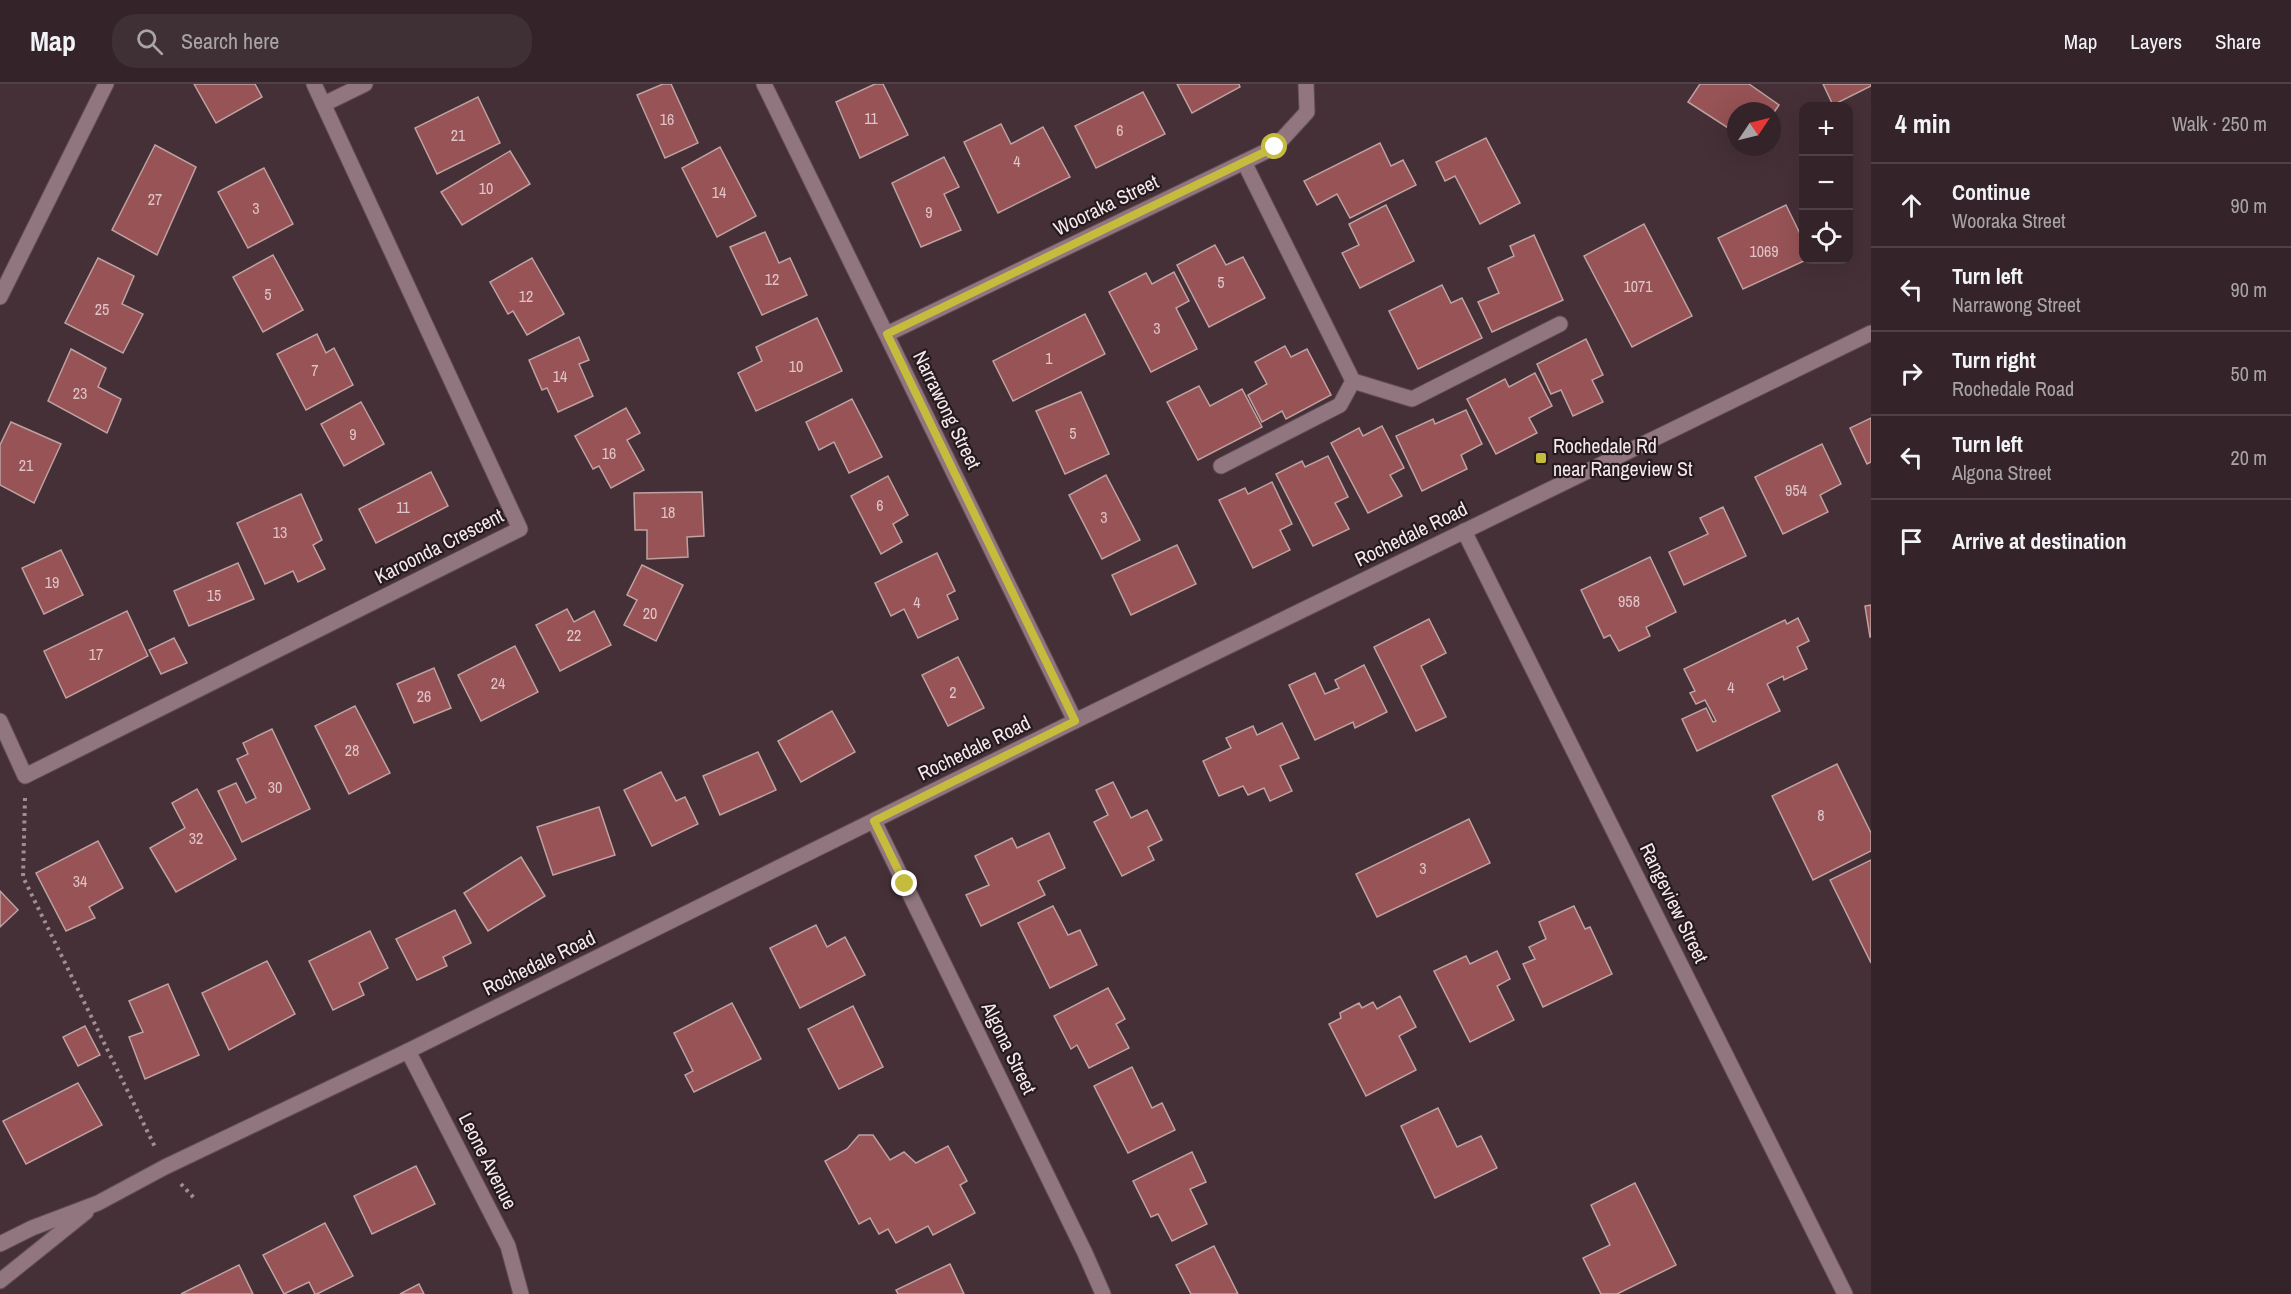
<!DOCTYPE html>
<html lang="en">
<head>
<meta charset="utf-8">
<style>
	body { margin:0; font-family:"Archivo Narrow",sans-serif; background:#3f3036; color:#f1f3f6 }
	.controls { position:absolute; right:18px; top:18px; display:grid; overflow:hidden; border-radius:12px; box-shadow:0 6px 24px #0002 }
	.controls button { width:54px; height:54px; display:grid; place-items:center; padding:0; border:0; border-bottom:2px solid #4e4147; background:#34242a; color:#f1f3f6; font:30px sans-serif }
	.compass { position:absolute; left:1727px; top:18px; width:54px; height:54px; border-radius:50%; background:#34242a; box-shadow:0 6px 24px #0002; rotate:55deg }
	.stop { position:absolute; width:18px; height:18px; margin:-14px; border:4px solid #c5bc3d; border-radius:50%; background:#fff }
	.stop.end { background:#c5bc3d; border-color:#fff; box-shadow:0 2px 6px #0008 }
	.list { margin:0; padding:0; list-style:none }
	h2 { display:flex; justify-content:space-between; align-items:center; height:78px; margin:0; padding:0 24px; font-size:26px }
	h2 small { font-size:20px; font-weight:400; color:#a9a4a8 }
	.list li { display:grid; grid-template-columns:39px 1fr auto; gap:18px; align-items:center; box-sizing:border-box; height:84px; padding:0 24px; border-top:2px solid #4e4147 }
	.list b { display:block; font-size:22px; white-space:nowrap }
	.list p { margin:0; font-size:20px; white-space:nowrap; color:#a9a4a8 }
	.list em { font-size:20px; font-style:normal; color:#a9a4a8 }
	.icon { flex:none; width:33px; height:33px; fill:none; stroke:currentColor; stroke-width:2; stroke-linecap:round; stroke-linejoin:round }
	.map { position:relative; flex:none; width:1871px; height:1210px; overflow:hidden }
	header { display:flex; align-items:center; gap:36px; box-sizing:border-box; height:84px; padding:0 30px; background:#34242a; border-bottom:2px solid #4e4147 }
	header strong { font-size:28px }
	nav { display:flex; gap:33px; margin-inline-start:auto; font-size:21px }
	.search { width:420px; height:54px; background:#3f3036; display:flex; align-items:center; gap:15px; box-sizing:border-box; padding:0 21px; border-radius:24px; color:#a9a4a8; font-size:22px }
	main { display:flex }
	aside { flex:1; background:#34242a }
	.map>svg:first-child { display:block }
	.building { fill:#975356; stroke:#bea1a1; stroke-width:1.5 }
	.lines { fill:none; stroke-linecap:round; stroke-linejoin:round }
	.lane-casing { stroke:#614d55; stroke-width:17 }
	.street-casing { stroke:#614d55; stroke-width:17 }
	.secondary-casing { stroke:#614d55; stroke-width:17 }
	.path { stroke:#a18e95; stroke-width:4; stroke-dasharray:3 4.5; stroke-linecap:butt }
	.lane { stroke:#91767f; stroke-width:15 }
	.street { stroke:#91767f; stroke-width:15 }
	.secondary { stroke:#91767f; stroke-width:15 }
	.route { stroke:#c5bc3d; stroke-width:8 }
	.poi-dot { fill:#c5bc3d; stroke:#251b1f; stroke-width:2 }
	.labels { text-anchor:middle; stroke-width:4.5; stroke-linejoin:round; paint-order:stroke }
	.number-label { font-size:16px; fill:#dfc3c7 }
	.street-label { font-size:20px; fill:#f7e8ed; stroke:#251b1f }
	.poi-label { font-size:20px; fill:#f7e8ed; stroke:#251b1f; text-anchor:start }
</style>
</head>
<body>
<header>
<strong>Map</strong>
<div class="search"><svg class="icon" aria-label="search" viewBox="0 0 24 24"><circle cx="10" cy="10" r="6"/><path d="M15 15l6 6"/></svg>Search here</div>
<nav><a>Map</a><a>Layers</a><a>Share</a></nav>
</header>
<main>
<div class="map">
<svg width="1871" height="1210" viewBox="0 0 1871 1210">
	<rect width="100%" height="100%" fill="#463038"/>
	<g class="building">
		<path d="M194,0H255L262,13L216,39Z"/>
		<path d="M663,0H671L698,59L665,74L637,11Z"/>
		<path d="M875,0H883L908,51L860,74L836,18Z"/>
		<path d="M1177,0H1239L1240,3L1192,29Z"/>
		<path d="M1700,0H1749L1779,21L1772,31V27H1736V49L1688,18Z"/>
		<path d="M1823,0H1871V2L1833,21Z"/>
		<path d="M1143,8L1165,50L1096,84L1075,42Z"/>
		<path d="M478,13L500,59L437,90L415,44Z"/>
		<path d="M1001,40L1011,60L1043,43L1070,93L998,129L964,58Z"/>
		<path d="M1486,54L1520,119L1480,140L1455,92L1445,97L1436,78Z"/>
		<path d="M1380,59L1391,82L1403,76L1416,101L1350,134L1337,110L1317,121L1304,97Z"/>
		<path d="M155,61L196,83L157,171L112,146Z"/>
		<path d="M720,63L756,132L717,153L682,84Z"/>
		<path d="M510,67L530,100L462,141L441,108Z"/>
		<path d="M944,73L959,103L944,110L961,146L921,163L892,99Z"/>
		<path d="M264,84L293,140L248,164L218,108Z"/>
		<path d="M1386,121L1414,177L1360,204L1342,169L1359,161L1349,140Z"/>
		<path d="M1786,121L1804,158V176H1806L1743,205L1718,154Z"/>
		<path d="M1644,140L1692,232L1632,263L1584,172Z"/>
		<path d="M765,148L779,179L790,174L807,211L762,231L730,163Z"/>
		<path d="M1534,151L1563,216L1492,248L1478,218L1499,209L1488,184L1514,172L1510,162Z"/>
		<path d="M1215,161L1226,181L1243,173L1265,214L1209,243L1177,181Z"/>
		<path d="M273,171L303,226L263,248L233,193Z"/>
		<path d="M98,174L134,192L122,220L143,230L123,269L65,239Z"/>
		<path d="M532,174L564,230L527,251L513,227L508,230L490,198Z"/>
		<path d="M1174,188L1189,217L1176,224L1197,265L1151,288L1109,208L1146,189L1152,200Z"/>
		<path d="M1442,201L1451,219L1462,214L1482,254L1418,285L1389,227Z"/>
		<path d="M1085,230L1105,270L1013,317L993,277Z"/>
		<path d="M817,234L842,287L756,327L738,289L762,277L756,263Z"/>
		<path d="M317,250L326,269L334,264L353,301L306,326L277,270Z"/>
		<path d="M579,253L589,276L579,280L593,312L558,328L547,304L542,306L529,276Z"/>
		<path d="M1586,255L1603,291L1592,296L1603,318L1573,332L1561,306L1551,310L1537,280Z"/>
		<path d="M1285,262L1291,273L1307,265L1331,311L1286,335L1282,327L1262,338L1248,311L1267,300L1255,278Z"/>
		<path d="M71,265L106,284L98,303L121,315L107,349L48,317Z"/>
		<path d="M1535,289L1552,322L1529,334L1537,349L1496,370L1467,315L1505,295L1509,303Z"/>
		<path d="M1199,302L1210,322L1242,305L1262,343L1198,376L1167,318Z"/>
		<path d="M1081,308L1109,370L1065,390L1036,327Z"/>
		<path d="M852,315L882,373L849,389L834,358L819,366L806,338Z"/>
		<path d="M361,318L384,360L344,382L321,340Z"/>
		<path d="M626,324L640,349L627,356L644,386L611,404L599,382L593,385L575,352Z"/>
		<path d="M1466,326L1482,360L1461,371L1467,385L1422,407L1396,352L1433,335L1435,340Z"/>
		<path d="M1871,334V378L1867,380L1850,344Z"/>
		<path d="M11,338L61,360L34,419L0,401V361Z"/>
		<path d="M1382,342L1404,384L1390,391L1402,412L1368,429L1331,359L1359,344L1363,352Z"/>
		<path d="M1822,360L1841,400L1820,411L1828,428L1783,450L1755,393Z"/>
		<path d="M1328,372L1348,413L1335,419L1349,445L1313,462L1276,390L1302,377L1305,383Z"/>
		<path d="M431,388L448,422L376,459L359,425Z"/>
		<path d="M1106,391L1140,456L1102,475L1069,411Z"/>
		<path d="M888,392L908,431L893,440L902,458L881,470L851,412Z"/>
		<path d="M1272,398L1292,440L1280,446L1290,466L1253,484L1219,416L1245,404L1248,410Z"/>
		<path d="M702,408L704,452L687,453L688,473L647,475V446H635L634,409Z"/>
		<path d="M301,410L322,456L313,461L325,485L298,498L293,487L265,500L237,439Z"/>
		<path d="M1723,423L1746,472L1684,501L1669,468L1708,450L1700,434Z"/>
		<path d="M1177,461L1196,500L1131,531L1112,491Z"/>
		<path d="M61,466L83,511L44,530L22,484Z"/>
		<path d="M937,469L955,507L947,511L958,535L918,554L904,525L891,532L875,499Z"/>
		<path d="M1650,473L1676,528L1646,543L1650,552L1619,567L1610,551L1604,554L1581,506Z"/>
		<path d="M238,479L254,515L189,542L174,507Z"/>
		<path d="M642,481L683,501L656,557L624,541L637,516L627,511Z"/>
		<path d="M1871,521V553H1870L1865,522Z"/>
		<path d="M567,525L574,538L594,527L611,561L560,587L536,541Z"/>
		<path d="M127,527L148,572L66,614L44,567Z"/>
		<path d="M1798,534L1809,557L1797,563L1807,585L1784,596L1783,592L1767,600L1780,627L1697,667L1682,635L1706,624L1713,638L1716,637L1705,616L1696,620L1690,609L1695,607L1684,585L1785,536L1787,540Z"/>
		<path d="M1429,535L1446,569L1421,582L1446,633L1416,647L1374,563Z"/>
		<path d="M174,554L187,579L161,590L149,566Z"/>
		<path d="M515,562L538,608L481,637L458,591Z"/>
		<path d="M958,573L984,624L948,642L922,591Z"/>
		<path d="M1364,581L1387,628L1355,644L1353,638L1315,656L1289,601L1315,589L1325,610L1339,604L1335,596Z"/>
		<path d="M434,584L451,624L414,639L397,600Z"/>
		<path d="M355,622L390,689L349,710L315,642Z"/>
		<path d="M832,627L855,668L801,698L778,657Z"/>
		<path d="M1282,639L1299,674L1280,682L1292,707L1270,717L1264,704L1248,711L1243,702L1219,712L1203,677L1231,664L1226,654L1253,642L1257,651Z"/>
		<path d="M272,645L310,725L242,758L218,707L236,699L246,719L256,714L237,675L248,670L243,659Z"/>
		<path d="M758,668L776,706L720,731L703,692Z"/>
		<path d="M1837,680L1871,749V767L1813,796L1772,712Z"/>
		<path d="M661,688L676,717L685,713L698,740L652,762L624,706Z"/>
		<path d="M1113,698L1131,734L1147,726L1162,756L1148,763L1154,776L1122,792L1094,738L1108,731L1096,706Z"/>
		<path d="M197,705L236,775L176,808L150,764L185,744L172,719Z"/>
		<path d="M599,723L615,771L553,791L537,743Z"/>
		<path d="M1469,735L1490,779L1377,833L1356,790Z"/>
		<path d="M1049,749L1065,784L1038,797L1045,811L981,842L966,811L989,801L975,772L1012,754L1017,764Z"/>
		<path d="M98,757L123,804L89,823L95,834L66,847L36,789Z"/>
		<path d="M521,773L545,812L488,847L464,809Z"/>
		<path d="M1871,776V879L1830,796Z"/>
		<path d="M0,807L18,826L0,843Z"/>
		<path d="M1053,822L1068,851L1080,846L1097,881L1050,904L1018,839Z"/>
		<path d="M1574,822L1585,845L1590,843L1612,890L1543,923L1523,880L1535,875L1529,863L1546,855L1539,838Z"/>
		<path d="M455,826L471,859L443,873L447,882L417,896L396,855Z"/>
		<path d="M816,841L827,863L845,853L865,891L800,924L770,864Z"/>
		<path d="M370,847L388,884L359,899L364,911L333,926L309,877Z"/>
		<path d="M1497,867L1510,895L1497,902L1514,936L1470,958L1434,887L1466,872L1470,880Z"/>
		<path d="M267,877L295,930L229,966L202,909Z"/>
		<path d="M168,900L199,971L145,995L129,953L143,948L129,917Z"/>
		<path d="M1108,904L1125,935L1116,940L1129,964L1089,984L1077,961L1071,965L1054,932Z"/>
		<path d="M1400,912L1416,943L1399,952L1416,986L1366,1012L1329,940L1341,934L1340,929L1359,919L1362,924L1373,918L1377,925Z"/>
		<path d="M732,919L761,975L694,1008L685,991L693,987L674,949Z"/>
		<path d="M853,922L883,983L839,1005L808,945Z"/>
		<path d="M85,942L100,971L78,982L63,953Z"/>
		<path d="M1132,983L1152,1024L1162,1019L1175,1046L1128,1069L1094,1002Z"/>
		<path d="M78,999L102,1041L26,1080L3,1037Z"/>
		<path d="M1438,1024L1457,1063L1481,1052L1497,1084L1435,1114L1401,1042Z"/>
		<path d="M859,1051H873L890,1076L904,1068L916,1079L948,1062L967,1097L960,1101L975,1129L933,1151L928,1142L896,1159L888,1145L879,1150L870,1134L859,1140L825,1077L847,1065Z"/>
		<path d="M1192,1068L1206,1098L1190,1105L1207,1140L1172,1157L1158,1130L1151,1133L1133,1097Z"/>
		<path d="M416,1082L435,1120L372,1150L354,1112Z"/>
		<path d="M1635,1099L1676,1181L1617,1210H1601L1583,1174L1610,1161L1591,1121Z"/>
		<path d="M325,1139L353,1192L317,1210H315L309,1198L284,1210L263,1171Z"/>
		<path d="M1214,1162L1238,1210H1191L1176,1181Z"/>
		<path d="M950,1180L964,1210H898L896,1206Z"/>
		<path d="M239,1181L253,1210H181Z"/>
		<path d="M419,1200L424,1210H400Z"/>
	</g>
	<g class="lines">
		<defs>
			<g id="lane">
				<path d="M1244,78L1353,297L1412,315L1560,240"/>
				<path d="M1221,382L1340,321L1353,297"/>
			</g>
			<g id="street">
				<path d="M764,0L1075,637"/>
				<path d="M324,20L365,0"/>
				<path d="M0,213L106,0"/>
				<path d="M887,250L1275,63L1307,28L1306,0"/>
				<path d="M1464,447L1845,1210"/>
				<path d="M0,637L25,692L520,445L314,0"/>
				<path d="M874,737L1085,1169L1103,1210"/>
				<path d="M408,967L508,1162L521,1210"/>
			</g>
			<g id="secondary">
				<path d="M0,1160L32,1144L98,1119L165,1083L408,967L1075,637L1871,249"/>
				<path d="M0,1197L86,1128"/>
			</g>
		</defs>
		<use href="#lane" class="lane-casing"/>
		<use href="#street" class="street-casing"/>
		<use href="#secondary" class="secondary-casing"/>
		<g class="path">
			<path d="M25,714L23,793L155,1063"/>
			<path d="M181,1100L195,1115"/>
		</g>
		<use href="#lane" class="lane"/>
		<use href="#street" class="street"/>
		<use href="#secondary" class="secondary"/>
	</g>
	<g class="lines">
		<path class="route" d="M905,800L874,737L1075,637L887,250L1275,63"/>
	</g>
	<rect class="poi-dot" x="1535" y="368" width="12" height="12" rx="3"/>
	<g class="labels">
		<g class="number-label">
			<text x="871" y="40">11</text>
			<text x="667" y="41">16</text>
			<text x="1120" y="52">6</text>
			<text x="458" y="57">21</text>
			<text x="1017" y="83">4</text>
			<text x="486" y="110">10</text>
			<text x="719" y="114">14</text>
			<text x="155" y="121">27</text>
			<text x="256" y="130">3</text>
			<text x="929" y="134">9</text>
			<text x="1764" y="173">1069</text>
			<text x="772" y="201">12</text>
			<text x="1221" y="204">5</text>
			<text x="1638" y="208">1071</text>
			<text x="268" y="216">5</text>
			<text x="526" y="218">12</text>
			<text x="102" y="231">25</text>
			<text x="1157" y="250">3</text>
			<text x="1049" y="280">1</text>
			<text x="796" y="288">10</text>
			<text x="315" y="292">7</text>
			<text x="560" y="298">14</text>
			<text x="80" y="315">23</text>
			<text x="1073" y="355">5</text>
			<text x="353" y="356">9</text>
			<text x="609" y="375">16</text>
			<text x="26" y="387">21</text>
			<text x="1796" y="412">954</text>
			<text x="880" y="427">6</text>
			<text x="403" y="429">11</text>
			<text x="668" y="434">18</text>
			<text x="1104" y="439">3</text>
			<text x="280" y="454">13</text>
			<text x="52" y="504">19</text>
			<text x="214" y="517">15</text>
			<text x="1629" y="523">958</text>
			<text x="917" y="524">4</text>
			<text x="650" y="535">20</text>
			<text x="574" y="557">22</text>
			<text x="96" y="576">17</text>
			<text x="498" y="605">24</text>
			<text x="1731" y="609">4</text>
			<text x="953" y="614">2</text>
			<text x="424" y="618">26</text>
			<text x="352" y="672">28</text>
			<text x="275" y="709">30</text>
			<text x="1821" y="737">8</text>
			<text x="196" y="760">32</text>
			<text x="1423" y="790">3</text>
			<text x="80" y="803">34</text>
		</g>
		<g class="street-label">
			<text transform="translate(1106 121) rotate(-26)" y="7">Wooraka Street</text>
			<text transform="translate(947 326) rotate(64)" y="7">Narrawong Street</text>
			<text transform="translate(1411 450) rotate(-26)" y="7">Rochedale Road</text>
			<text transform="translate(439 462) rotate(-27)" y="7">Karoonda Crescent</text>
			<text transform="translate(974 664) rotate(-26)" y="7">Rochedale Road</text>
			<text transform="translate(1674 819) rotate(64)" y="7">Rangeview Street</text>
			<text transform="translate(539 879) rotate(-26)" y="7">Rochedale Road</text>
			<text transform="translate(1009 964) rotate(64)" y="7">Algona Street</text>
			<text transform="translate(488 1077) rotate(63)" y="7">Leone Avenue</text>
		</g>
		<g class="poi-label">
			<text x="1553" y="369">Rochedale Rd<tspan x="1553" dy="23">near Rangeview St</tspan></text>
		</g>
	</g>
</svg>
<div class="controls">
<button>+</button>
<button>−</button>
<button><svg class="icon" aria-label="locate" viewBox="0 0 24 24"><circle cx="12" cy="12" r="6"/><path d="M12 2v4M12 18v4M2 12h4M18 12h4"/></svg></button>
</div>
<svg class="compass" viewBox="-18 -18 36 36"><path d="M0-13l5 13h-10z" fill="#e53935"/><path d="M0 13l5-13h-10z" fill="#a9a4a8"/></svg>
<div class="stop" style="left:1275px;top:63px"></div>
<div class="stop end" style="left:905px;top:800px"></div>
</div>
<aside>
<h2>4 min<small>Walk · 250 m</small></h2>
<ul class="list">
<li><svg class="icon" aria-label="ahead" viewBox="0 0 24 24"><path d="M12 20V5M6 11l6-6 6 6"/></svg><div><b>Continue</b><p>Wooraka Street</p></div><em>90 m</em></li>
<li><svg class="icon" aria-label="left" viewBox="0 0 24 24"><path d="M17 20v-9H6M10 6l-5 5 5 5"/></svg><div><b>Turn left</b><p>Narrawong Street</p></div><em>90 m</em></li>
<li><svg class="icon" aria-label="right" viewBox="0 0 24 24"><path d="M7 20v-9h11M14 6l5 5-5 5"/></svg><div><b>Turn right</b><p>Rochedale Road</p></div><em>50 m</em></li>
<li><svg class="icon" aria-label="left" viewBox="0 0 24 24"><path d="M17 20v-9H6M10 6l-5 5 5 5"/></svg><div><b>Turn left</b><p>Algona Street</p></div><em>20 m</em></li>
<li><svg class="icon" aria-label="arrive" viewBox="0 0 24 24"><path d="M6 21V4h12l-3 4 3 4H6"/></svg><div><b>Arrive at destination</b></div></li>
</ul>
</aside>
</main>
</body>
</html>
